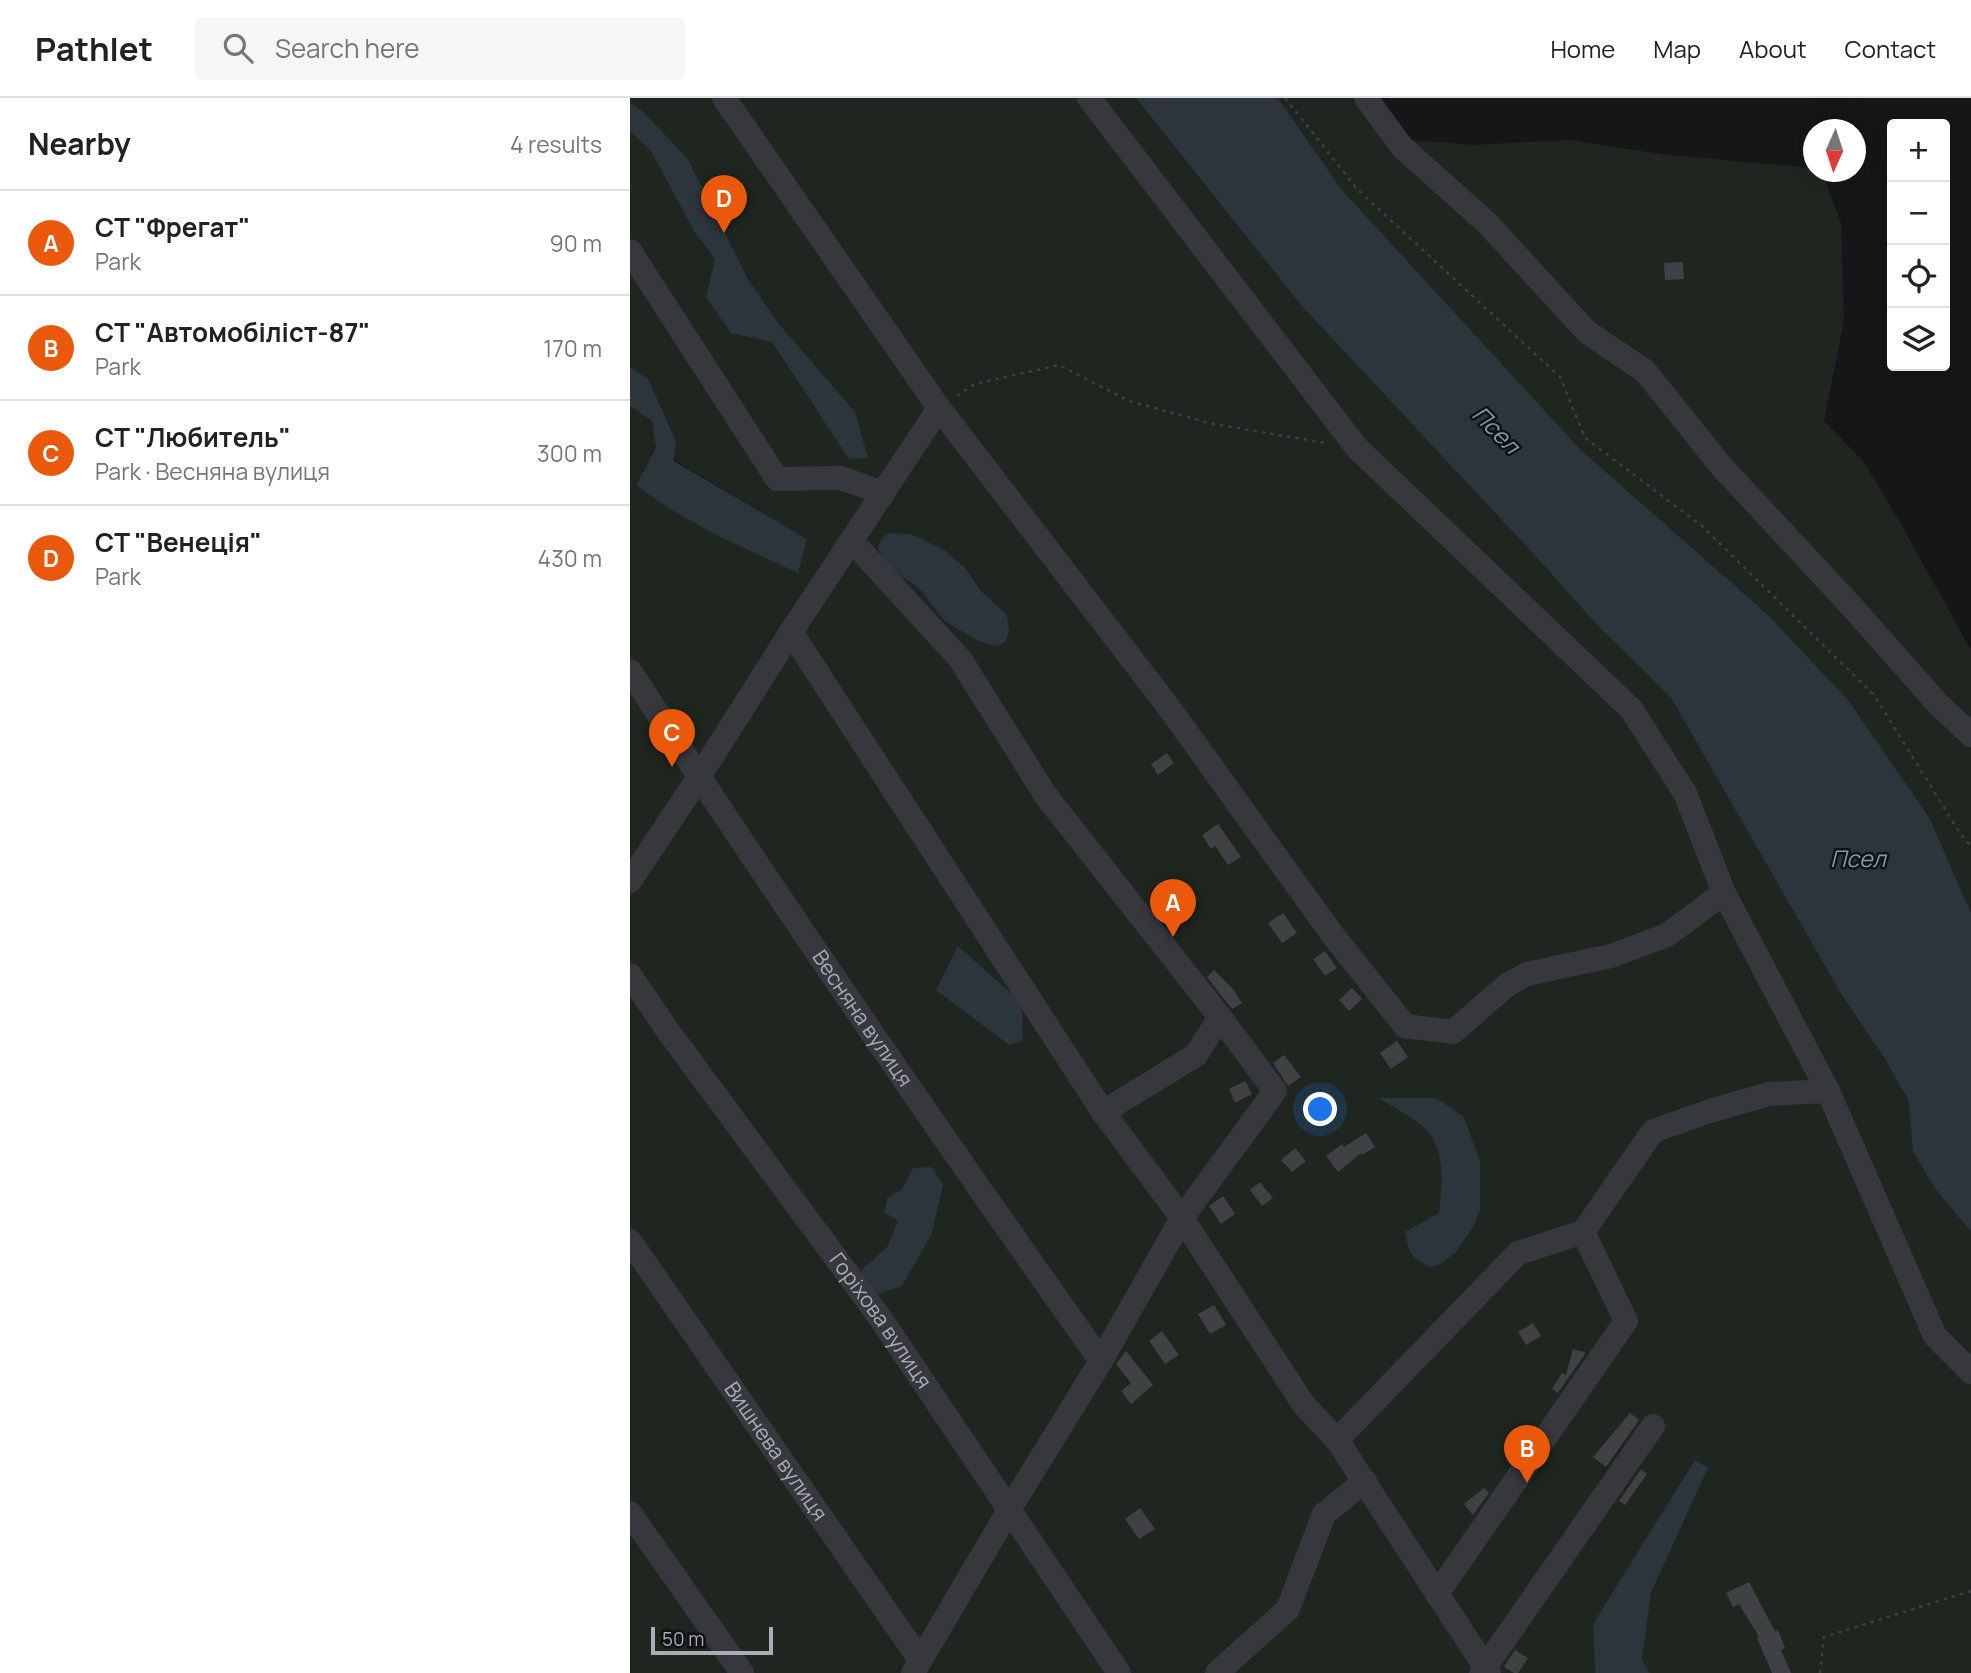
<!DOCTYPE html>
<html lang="en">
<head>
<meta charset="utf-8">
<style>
	body { margin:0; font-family:Manrope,sans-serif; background:#f6f6f6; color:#222 }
	.controls { position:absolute; right:21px; top:21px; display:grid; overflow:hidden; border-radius:7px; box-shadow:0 4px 18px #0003 }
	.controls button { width:63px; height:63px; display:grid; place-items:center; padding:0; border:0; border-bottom:2px solid #e0e0e0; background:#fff; color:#222; font:35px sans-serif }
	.compass { position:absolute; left:1173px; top:21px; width:63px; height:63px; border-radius:50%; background:#fff; box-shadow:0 4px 18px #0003; rotate:183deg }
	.scale { position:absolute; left:21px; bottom:18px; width:122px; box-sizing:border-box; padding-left:7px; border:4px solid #a8adb8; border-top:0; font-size:19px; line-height:24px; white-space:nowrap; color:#a8adb8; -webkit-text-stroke:5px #111113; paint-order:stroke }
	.you { position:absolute; left:691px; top:1012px; width:24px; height:24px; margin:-18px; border:5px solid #fff; border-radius:50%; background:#1a73e8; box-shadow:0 0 0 10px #1a73e833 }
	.badge { display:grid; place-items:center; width:46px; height:46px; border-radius:50%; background:#ea580c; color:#fff; font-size:23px; font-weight:700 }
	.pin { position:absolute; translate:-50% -58px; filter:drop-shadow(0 2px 4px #0008) }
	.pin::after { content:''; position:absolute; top:37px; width:24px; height:21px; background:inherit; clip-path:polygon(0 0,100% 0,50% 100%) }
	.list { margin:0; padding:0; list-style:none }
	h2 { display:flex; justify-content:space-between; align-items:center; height:91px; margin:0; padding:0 28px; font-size:30px }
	h2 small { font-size:23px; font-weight:400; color:#767676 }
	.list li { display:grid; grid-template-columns:46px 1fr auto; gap:21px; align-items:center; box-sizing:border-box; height:105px; padding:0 28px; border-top:2px solid #e0e0e0 }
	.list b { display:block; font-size:26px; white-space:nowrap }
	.list p { margin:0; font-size:23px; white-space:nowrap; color:#767676 }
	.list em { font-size:23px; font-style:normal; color:#767676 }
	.icon { flex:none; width:38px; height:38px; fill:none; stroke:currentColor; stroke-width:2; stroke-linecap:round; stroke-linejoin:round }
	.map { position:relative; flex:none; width:1341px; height:1575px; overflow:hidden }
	header { display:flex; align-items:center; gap:42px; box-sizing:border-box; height:98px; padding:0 35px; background:#fff; border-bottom:2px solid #e0e0e0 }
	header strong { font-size:33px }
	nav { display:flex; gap:38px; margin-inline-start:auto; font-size:24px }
	.search { width:490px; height:63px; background:#f6f6f6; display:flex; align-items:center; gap:18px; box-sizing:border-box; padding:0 24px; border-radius:7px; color:#767676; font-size:26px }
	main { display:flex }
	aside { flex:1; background:#fff }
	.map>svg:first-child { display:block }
	.green { fill:#1e261f; fill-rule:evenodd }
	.water { fill:#2c353c }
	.building { fill:#404145 }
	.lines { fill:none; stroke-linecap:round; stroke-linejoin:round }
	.path { stroke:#3d3f44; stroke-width:2.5; stroke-dasharray:3.5 5; stroke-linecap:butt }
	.minor { stroke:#37383d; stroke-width:24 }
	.labels { text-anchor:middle; stroke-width:5; stroke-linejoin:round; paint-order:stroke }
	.street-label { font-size:21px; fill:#a8adb8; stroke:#111113 }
	.water-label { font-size:23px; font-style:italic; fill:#7f9bb3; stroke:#111113 }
</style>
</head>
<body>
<header>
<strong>Pathlet</strong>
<div class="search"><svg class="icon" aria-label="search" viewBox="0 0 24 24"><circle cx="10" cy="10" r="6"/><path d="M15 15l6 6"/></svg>Search here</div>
<nav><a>Home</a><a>Map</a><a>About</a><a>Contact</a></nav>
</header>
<main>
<aside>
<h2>Nearby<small>4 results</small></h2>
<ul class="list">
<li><span class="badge">A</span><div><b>СТ &quot;Фрегат&quot;</b><p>Park</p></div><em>90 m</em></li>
<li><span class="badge">B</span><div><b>СТ &quot;Автомобiлiст-87&quot;</b><p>Park</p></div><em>170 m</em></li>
<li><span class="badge">C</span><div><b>СТ &quot;Любитель&quot;</b><p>Park · Весняна вулиця</p></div><em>300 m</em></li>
<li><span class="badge">D</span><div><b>СТ &quot;Венеція&quot;</b><p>Park</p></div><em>430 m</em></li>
</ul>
</aside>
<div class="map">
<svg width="1341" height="1575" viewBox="0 0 1341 1575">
	<rect width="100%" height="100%" fill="#161618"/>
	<g class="green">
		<path d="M0,0H506L670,206L910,463L967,527L1041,600L1210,894L1253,958L1278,1003L1283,1054L1306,1092L1341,1134V1575H1020L1012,1562L1021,1495L1078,1370L963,1526L965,1575H0V308L22,323L26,350L6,387L177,441L44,362L46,341L18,281L0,269ZM283,1070L272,1188L228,1175L257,1149L269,1123L257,1100L272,1091Z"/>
		<path d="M648,0H739L783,42L843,47L939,42L1038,57L1183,70L1184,74H1192L1211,125L1214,222L1194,323L1233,363L1267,419L1341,552V815L1300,721L1136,515L951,352L712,92Z"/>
	</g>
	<g class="water">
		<path d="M506,0H648L712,92L951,352L1136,515L1218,602L1300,721L1341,815V1134L1306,1092L1283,1054L1278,1002L1253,958L1210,894L1041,600L967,527L910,463L670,206Z"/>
		<path d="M0,5L12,13L57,60L119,183L149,226L225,314L238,360L219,361L142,244L101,235L76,199L85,161L64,133L21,53L0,33Z"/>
		<path d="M0,269L18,281L46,342L44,363L177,441L168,475C112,449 55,425 6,387L26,350L22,323L0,308Z"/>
		<path d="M259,435L280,436L314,452L335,470L351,493L377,517L379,534L375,544L366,548L346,542L315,523L288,489L256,468L248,450L251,441Z"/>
		<path d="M328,848L392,905L393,943L379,947L306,892Z"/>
		<path d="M749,1000H807L834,1019L850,1063V1112L842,1131L825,1155L809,1167L800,1169C782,1161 778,1153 775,1134L809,1115C812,1085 817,1048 791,1027C778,1017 763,1009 749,1000Z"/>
		<path d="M302,1069L313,1087L302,1135L272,1188L244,1198L228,1175L257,1149L268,1123L254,1114L257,1100L272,1091L283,1070Z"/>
		<path d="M1065,1362L1078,1370L1021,1495L1012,1562L1020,1575H965L963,1526Z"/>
	</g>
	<g class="building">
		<path d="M1053,164L1054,181L1035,182L1034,165Z"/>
		<path d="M537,655L544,665L528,677L521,666Z"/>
		<path d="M588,726L611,759L598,767L585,748L581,751L572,737Z"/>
		<path d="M653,815L667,835L652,845L638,825Z"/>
		<path d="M695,853L707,870L695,878L683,861Z"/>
		<path d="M584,872L602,890L612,905L602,911L577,879Z"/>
		<path d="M722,890L732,901L719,913L709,902Z"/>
		<path d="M767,943L778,959L761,971L750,955Z"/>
		<path d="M654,957L671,979L658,988L643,965Z"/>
		<path d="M615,983L622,996L605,1005L599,991Z"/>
		<path d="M736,1035L745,1049L732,1057L731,1055L708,1074L696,1058L712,1046L714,1049Z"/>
		<path d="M665,1050L676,1063L662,1074L651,1062Z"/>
		<path d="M630,1084L643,1100L632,1108L620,1092Z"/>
		<path d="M593,1098L605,1116L591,1126L579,1108Z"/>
		<path d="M584,1207L596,1227L580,1236L568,1216Z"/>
		<path d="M903,1225L911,1238L896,1247L888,1234Z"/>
		<path d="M532,1233L549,1257L535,1266L519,1243Z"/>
		<path d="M943,1251L955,1254V1256L928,1295L922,1291L932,1275L936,1277Z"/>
		<path d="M496,1253L523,1287L501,1306L491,1293L501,1285L486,1266Z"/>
		<path d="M1000,1315L1009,1322L976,1369L963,1359Z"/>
		<path d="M1011,1371L1017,1376L995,1407L989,1403Z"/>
		<path d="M854,1390L859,1395L843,1417L834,1406Z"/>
		<path d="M510,1410L525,1431L509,1441L495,1421Z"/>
		<path d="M1119,1484L1145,1533L1148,1532L1155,1550L1151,1552L1161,1575H1142L1127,1540L1129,1539L1109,1506L1103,1509L1096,1495Z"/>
		<path d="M885,1552L898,1560L888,1575H884L874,1569Z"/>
	</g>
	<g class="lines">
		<g class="path">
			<path d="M655,0L728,92L930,279L955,340L1072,428L1244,597L1331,737L1341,748"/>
			<path d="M327,298L345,286L429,267L499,303L583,326L696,345"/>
			<path d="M1190,1575L1194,1539L1341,1493"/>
		</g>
		<g class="minor">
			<path d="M94,0L309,310"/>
			<path d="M459,0L727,350L1001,611L1055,695L1094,795L1198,993L1305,1238L1341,1274"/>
			<path d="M736,0L772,49L857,125L957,234L1015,273L1092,369L1224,511L1308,606L1341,637"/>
			<path d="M0,153L147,381L211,380L253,395"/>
			<path d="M222,443L330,561L416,698L590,919L566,957L473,1014"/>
			<path id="s1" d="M0,573C152,807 310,1036 471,1263"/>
			<path d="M0,783L69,679L161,534"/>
			<path id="s2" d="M0,877L38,933L251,1221L489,1575"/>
			<path id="s3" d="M0,1143L290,1562"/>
			<path d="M707,1342L674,1307L552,1120L473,1014L161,534L309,310L537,607L702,836L775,928L823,934L877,887L897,876L981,858L1037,837L1094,795"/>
			<path d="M0,1415L112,1575"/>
			<path d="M807,1496L996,1223L953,1134"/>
			<path d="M283,1575L379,1412L471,1263L552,1120L645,993L590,919"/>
			<path d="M587,1575L658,1511L694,1416L735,1383"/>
			<path d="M851,1575L1023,1328"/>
			<path d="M859,1575L707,1342L888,1155L953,1134L1023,1033L1083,1012L1139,996L1198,993"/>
		</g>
	</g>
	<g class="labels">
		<g class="street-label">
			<text dy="7" stroke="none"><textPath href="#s1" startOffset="418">Весняна вулиця</textPath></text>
			<text dy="7" stroke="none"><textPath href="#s2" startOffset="427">Горіхова вулиця</textPath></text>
			<text dy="7" stroke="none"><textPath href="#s3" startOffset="256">Вишнева вулиця</textPath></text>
		</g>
		<g class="water-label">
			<text transform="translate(866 332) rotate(45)" y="8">Псел</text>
			<text x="1228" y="769">Псел</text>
		</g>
	</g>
</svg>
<div class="controls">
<button>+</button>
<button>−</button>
<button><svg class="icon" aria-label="locate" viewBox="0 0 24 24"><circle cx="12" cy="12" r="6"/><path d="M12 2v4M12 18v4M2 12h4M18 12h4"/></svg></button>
<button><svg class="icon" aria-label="layers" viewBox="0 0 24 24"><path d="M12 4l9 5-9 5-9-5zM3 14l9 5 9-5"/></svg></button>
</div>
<svg class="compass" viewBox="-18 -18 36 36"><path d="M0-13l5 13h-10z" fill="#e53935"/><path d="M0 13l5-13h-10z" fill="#767676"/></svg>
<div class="scale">50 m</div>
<div class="you"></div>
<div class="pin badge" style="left:543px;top:839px">A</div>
<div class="pin badge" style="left:897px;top:1385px">B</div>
<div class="pin badge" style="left:42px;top:669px">C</div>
<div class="pin badge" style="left:94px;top:135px">D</div>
</div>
</main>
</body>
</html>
